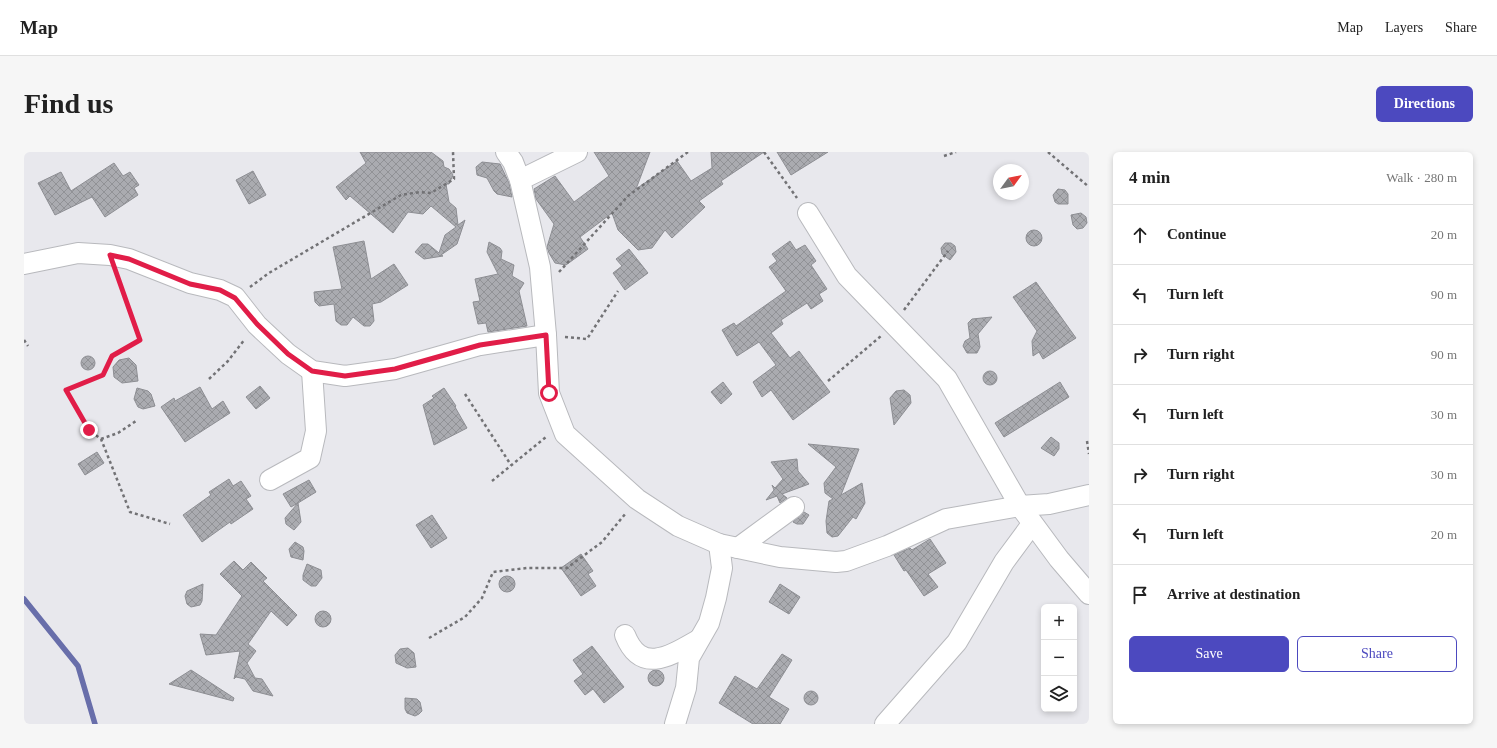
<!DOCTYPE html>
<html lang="en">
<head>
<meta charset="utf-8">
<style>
	body { margin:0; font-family:"Times New Roman",serif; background:#f6f6f6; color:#222 }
	.controls { position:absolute; right:12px; bottom:12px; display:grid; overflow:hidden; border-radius:6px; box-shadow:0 2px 6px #0003 }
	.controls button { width:36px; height:36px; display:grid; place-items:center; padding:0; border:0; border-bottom:1px solid #e0e0e0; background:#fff; color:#222; font:20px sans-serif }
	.compass { position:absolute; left:969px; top:12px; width:36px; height:36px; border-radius:50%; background:#fff; box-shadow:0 2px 6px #0003; rotate:57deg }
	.stop { position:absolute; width:12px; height:12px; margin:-9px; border:3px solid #e11d48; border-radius:50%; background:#fff }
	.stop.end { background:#e11d48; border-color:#fff; box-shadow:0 1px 4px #0008 }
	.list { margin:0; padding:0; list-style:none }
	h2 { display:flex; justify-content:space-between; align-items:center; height:52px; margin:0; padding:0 16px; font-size:17px }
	h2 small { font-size:13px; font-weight:400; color:#767676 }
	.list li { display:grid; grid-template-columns:26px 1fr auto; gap:12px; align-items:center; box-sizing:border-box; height:60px; padding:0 16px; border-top:1px solid #e0e0e0 }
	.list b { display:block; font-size:15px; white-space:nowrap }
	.list em { font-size:13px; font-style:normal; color:#767676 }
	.actions { display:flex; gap:8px; padding:12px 16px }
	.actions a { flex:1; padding:9px 0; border:1px solid #4c49bf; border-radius:6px; text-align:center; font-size:14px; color:#4c49bf }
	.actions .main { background:#4c49bf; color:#fff }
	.icon { flex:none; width:22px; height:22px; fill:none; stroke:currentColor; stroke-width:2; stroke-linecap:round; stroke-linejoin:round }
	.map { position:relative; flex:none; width:1065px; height:572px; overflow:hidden; border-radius:6px }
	header { display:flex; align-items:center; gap:24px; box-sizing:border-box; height:56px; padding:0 20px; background:#fff; border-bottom:1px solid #e0e0e0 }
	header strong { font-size:19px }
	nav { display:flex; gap:22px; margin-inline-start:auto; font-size:14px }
	.intro { display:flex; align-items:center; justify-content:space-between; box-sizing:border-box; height:96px; padding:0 24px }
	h1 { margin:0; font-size:28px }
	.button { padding:10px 18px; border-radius:6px; background:#4c49bf; color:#fff; font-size:14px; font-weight:700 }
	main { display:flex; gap:24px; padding:0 24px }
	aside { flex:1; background:#fff; border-radius:6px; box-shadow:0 2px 6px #0003 }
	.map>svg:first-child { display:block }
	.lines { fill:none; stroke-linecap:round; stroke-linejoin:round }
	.stream { stroke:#686eaa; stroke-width:5.5 }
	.building { fill:url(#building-cross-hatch); stroke:#8d8e93 }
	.street-casing { stroke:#b8b9bd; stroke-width:22 }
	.path { stroke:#727275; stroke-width:2.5; stroke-dasharray:3 3; stroke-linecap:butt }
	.street { stroke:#fff; stroke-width:20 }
	.route { stroke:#e11d48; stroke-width:5 }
</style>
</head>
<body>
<header>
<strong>Map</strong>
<nav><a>Map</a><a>Layers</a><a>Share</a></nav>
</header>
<div class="intro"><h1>Find us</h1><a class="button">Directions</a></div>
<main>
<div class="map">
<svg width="1065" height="572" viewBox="0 0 1065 572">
	<defs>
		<pattern id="building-cross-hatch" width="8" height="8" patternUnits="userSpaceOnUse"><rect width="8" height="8" fill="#aaabb0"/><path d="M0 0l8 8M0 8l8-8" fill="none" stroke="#919296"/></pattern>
	</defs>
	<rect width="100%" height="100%" fill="#e8e8ed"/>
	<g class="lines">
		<path class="stream" d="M0,447L54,514L71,572"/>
	</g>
	<g class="building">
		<path d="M336,0H407L419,9L420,15L425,17L429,23L425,32H422L425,50L432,56L434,73L441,68L433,92L417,103L419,104L400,107L391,100L398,92H404L415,101L421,83L432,75L407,54L399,62L384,60L369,81L326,44L322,48L312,35L342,11Z"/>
		<path d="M570,0H626L612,37L653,9L667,29L688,16L687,0H740L697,29L699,32L675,49L681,55L648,86L641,78L628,96L614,98L594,78L588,61L556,85L564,97L542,113L531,111L525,101L523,95L530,72L512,47L510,37L531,24L550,50L585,24Z"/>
		<path d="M753,0H804L767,23Z"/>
		<path d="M458,10L476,12L485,31L488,45L473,42L470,39L463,26L453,23L452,15Z"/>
		<path d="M90,11L99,24L106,20L115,33L110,36L114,43L81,65L68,45L31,63L14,31L37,20L47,39Z"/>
		<path d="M229,19L242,43L225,52L212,28Z"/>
		<path d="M1034,37L1041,38L1044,42V52H1034L1031,50L1029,43Z"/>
		<path d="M1057,61L1062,65L1063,71L1059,76L1053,77L1049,73L1047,63Z"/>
		<circle cx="1010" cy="86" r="8"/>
		<path d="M340,89L347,127L370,112L384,133L357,150L348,152L350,169L346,174H340L329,165L323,173H317L312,169L310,152L295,154L291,150L290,140L318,137L309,95Z"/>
		<path d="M766,89L772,98L781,93L792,109L787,113L803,137L795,142L799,149L787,157L783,151L757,168L759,172L747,181L766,206L775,199L806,240L769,268L747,238L738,245L729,230L752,213L735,190L713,204L698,178L710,171L712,174L762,139L745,115L753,109L748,102Z"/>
		<path d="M465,90L476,96L478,99L477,107L490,113L488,124L500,131L495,139L503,174L464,180L462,171L454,172L449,150L456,149L451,127L474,122L463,100Z"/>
		<path d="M921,91H927L931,94L932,100L926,108L918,102L917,96Z"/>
		<path d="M605,97L624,121L601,138L589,121L598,114L592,107Z"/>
		<path d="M1012,130L1052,186L1019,207L1015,200L1009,204L1008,189L1013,179L989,145Z"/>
		<path d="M968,165L954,182L956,195L953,201H943L939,194L941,189L946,186L944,171L948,167Z"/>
		<circle cx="64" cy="211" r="7"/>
		<path d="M105,206L112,213L114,229L98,231L90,225L89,215L95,208Z"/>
		<circle cx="966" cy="226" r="7"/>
		<path d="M699,230L708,242L697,252L687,240Z"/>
		<path d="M1036,230L1045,245L980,285L971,271Z"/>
		<path d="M236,234L246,246L232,257L222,245Z"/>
		<path d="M176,235L188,257L199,249L206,261L161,290L137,255L150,246L151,249Z"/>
		<path d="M113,236L124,239L127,242L131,254L119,257L114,255L110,247Z"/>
		<path d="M420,236L432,254L431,255L443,276L410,293L399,253L410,246L408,244Z"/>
		<path d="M880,238L886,243L887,251L870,273L866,246L872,239Z"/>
		<path d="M1027,285L1035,291V297L1030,304L1017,296Z"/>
		<path d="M784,292L835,297L817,343L838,331L841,351L832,367L829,365L814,384L808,385L803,381L802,369L805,349L809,347L801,341L800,331L812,315Z"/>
		<path d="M73,300L80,311L61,323L54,312Z"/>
		<path d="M773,307L774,319L785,332L758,342L763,346L756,351L753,344L742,348L750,338L748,333L751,336L759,327L747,310Z"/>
		<path d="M205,327L209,334L217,329L227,344L222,347L229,357L207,372L206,370L178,390L159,363L187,343L185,340Z"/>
		<path d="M285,328L292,340L274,351L277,370L270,378L262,372L261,366L274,351L267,355L259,342Z"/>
		<path d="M780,360L785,363L779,372H773L769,370Z"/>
		<path d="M408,363L423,386L407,396L392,373Z"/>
		<path d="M906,387L922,411L904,422L914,435L900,444L882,418L880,419L870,403L886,396L888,398Z"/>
		<path d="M271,390L279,395L280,399L279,408L267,405L265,397Z"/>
		<path d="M557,402L569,419L564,422L572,434L557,444L537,416Z"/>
		<path d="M210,409L219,418L227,410L243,426L239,429L273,463L263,474L247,459L224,492L232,499L223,511L231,526L238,527L249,544L229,539L221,527L212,525L210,527L216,499L182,503L176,482L192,483L218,444L196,422Z"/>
		<path d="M283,412L297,418L298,426L292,434H287L279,428V423Z"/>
		<circle cx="483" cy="432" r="8"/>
		<path d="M179,432L178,449L176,453L167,455L163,452L161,444L163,439Z"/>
		<path d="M756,432L776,445L765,462L745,450Z"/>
		<circle cx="299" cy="467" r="8"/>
		<path d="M568,494L600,535L580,551L569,537L561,543L550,529L559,522L549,508Z"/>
		<path d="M384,496L390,501L392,515L383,516L372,511L371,503L376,497Z"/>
		<path d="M758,502L768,508L745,545L765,557L756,572H729L695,551L711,524L733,537Z"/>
		<circle cx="632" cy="526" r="8"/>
		<path d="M167,518L210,546L209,549L145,532Z"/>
		<circle cx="787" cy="546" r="7"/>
		<path d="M381,546L393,547L396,550L398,559L395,562L391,564L383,561L381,557Z"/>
	</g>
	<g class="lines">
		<defs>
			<g id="street">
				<path d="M482,0L489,10L496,28L516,115L522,183L525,241L541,282L613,347L654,374L695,392L756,405L812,410L822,409L863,394L922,367L996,354L1035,407L1065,442"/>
				<path d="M496,28L553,0"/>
				<path d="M784,61L823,124L923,227L996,354L1025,352L1065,343"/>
				<path d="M0,112L54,101L86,103L105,107L166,131L196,138L211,145L233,173L264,202L288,219L321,224L371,217L456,193L522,183"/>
				<path d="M246,328L286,306L292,279L288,219"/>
				<path d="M714,396L770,355"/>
				<path d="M601,483C617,523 646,504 674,488"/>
				<path d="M651,572L662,536L665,506L685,471L692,446L698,416L695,392"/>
				<path d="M861,572L933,490L980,410L1008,372"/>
			</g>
		</defs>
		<use href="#street" class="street-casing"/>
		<g class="path">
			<path d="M740,0L773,46"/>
			<path d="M1024,0L1065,35"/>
			<path d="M920,4L932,0"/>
			<path d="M535,120L604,44L664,0"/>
			<path d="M93,124L116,188L88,204L79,223L42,238L65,278L77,287L106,360L146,372"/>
			<path d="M226,135L245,121L377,43L396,40L407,41L430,27L429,0"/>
			<path d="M880,158L924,99"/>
			<path d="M541,185L563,187L594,139"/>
			<path d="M0,188L4,194"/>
			<path d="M185,227L204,209L221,187"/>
			<path d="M804,229L857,184"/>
			<path d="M441,242L487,313"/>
			<path d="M77,287L94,281L112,269"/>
			<path d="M1063,289L1065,302"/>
			<path d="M468,329L522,285"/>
			<path d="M405,486L441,465L458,446L469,420L503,416H543L578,390L602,361"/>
		</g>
		<use href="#street" class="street"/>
	</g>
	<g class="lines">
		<path class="route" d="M65,278L42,238L79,223L88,204L116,188L86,103L105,107L166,132L196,138L211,146L233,172L264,202L288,219L321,224L371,217L456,193L522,183L525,241"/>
	</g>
</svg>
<div class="controls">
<button>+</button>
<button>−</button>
<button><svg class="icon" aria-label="layers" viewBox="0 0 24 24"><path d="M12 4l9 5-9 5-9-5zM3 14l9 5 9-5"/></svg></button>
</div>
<svg class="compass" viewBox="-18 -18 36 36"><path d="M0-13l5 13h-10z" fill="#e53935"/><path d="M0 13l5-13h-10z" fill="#767676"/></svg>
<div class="stop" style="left:525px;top:241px"></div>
<div class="stop end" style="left:65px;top:278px"></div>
</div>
<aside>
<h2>4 min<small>Walk · 280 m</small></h2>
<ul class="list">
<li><svg class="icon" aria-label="ahead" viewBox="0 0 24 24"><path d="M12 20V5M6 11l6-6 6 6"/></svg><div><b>Continue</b></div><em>20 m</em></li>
<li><svg class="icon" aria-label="left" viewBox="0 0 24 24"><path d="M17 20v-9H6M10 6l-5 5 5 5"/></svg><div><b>Turn left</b></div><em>90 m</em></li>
<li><svg class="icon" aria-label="right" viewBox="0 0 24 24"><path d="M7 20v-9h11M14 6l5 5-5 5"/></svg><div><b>Turn right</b></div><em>90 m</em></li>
<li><svg class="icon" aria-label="left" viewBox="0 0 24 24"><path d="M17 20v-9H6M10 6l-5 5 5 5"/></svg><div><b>Turn left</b></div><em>30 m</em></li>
<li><svg class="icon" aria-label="right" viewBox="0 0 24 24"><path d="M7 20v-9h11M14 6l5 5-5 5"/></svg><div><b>Turn right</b></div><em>30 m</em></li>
<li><svg class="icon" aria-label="left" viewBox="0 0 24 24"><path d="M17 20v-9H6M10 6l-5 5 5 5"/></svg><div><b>Turn left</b></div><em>20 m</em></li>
<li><svg class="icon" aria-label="arrive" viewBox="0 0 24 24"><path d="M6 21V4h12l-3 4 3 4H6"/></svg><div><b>Arrive at destination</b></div></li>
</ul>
<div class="actions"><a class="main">Save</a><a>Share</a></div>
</aside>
</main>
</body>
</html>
